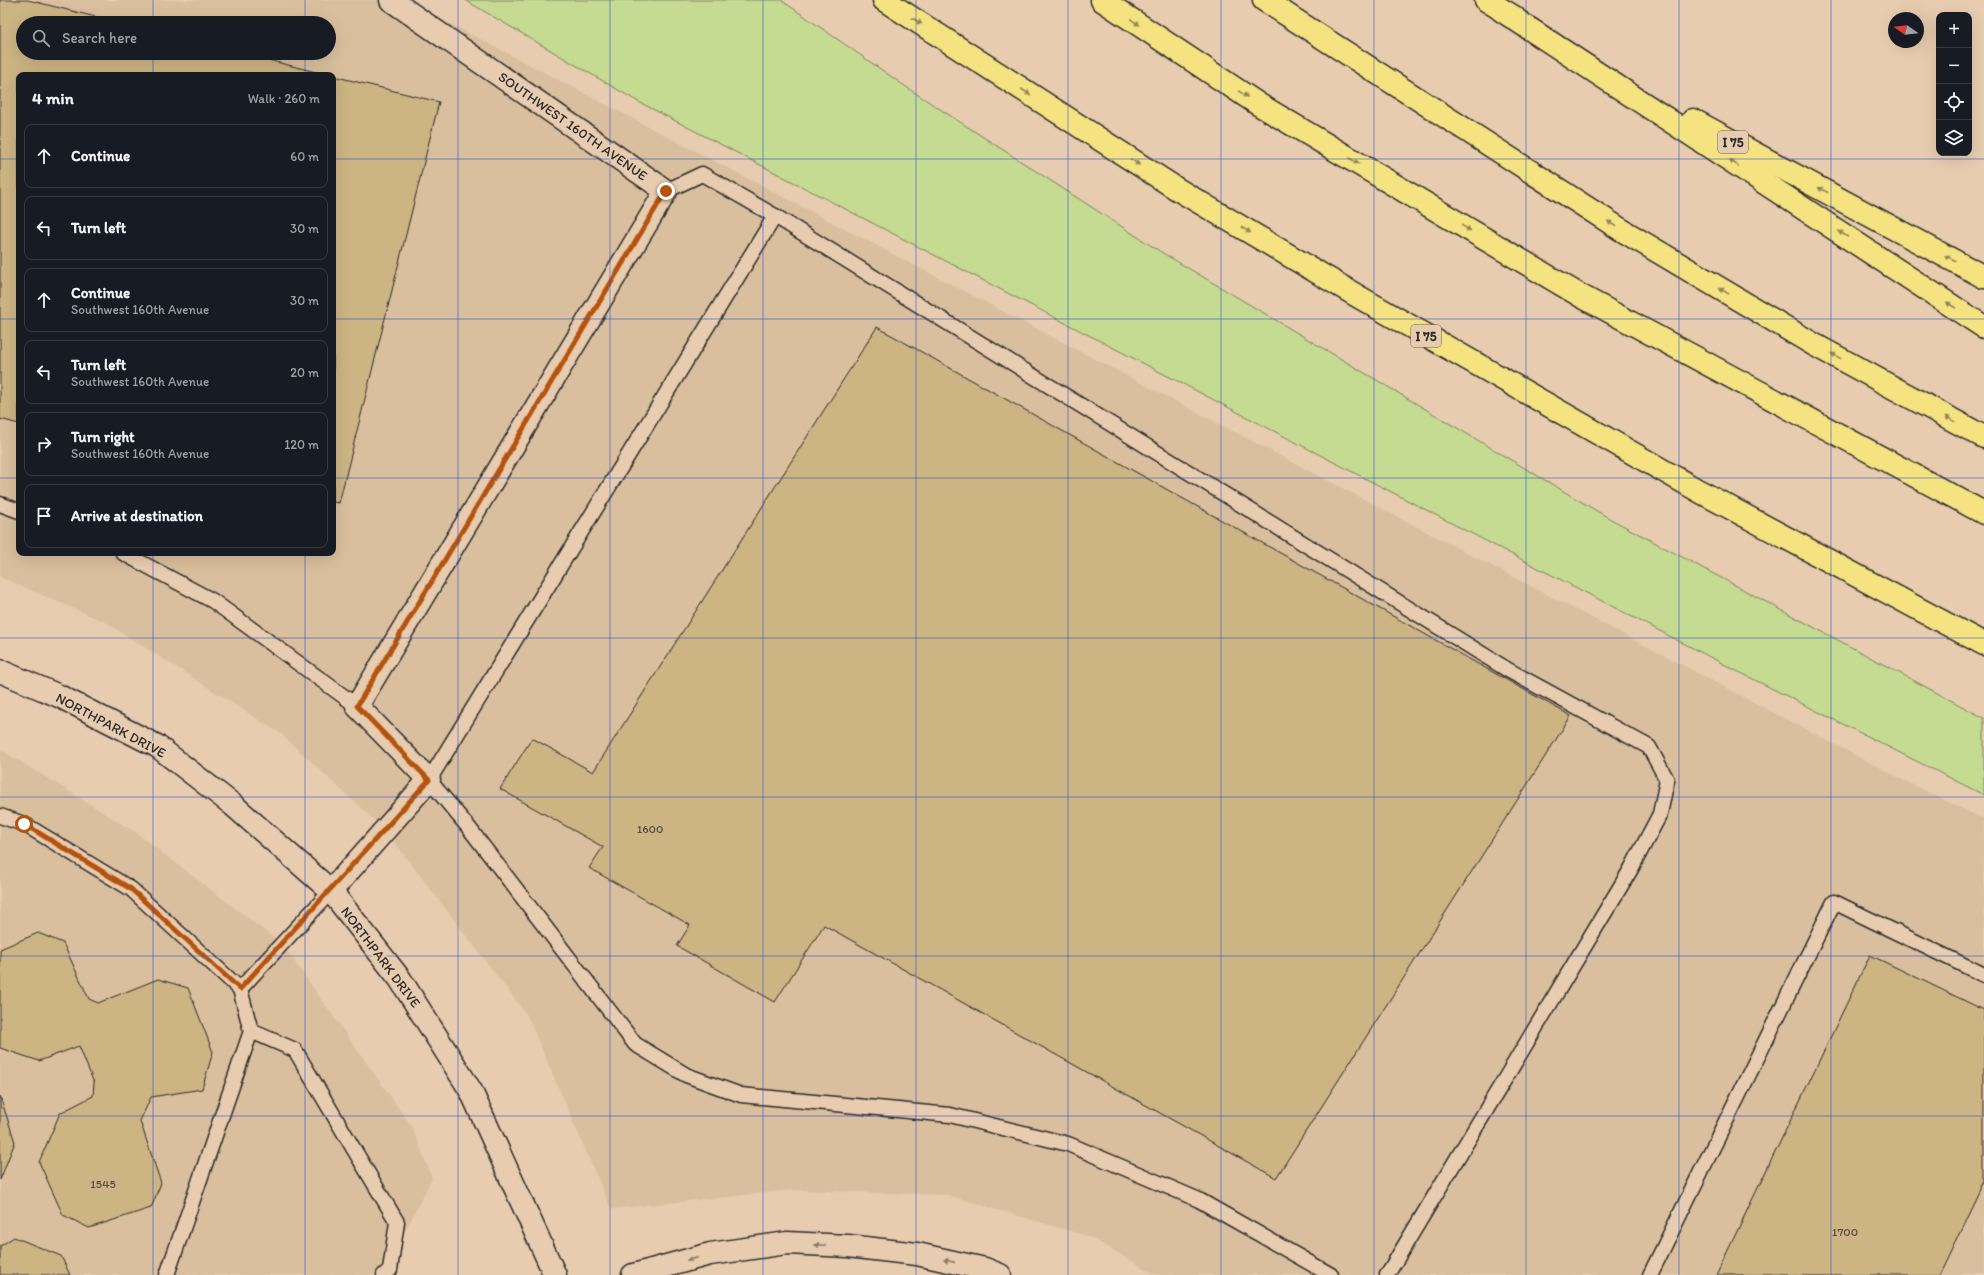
<!DOCTYPE html>
<html lang="en">
<head>
<meta charset="utf-8">
<style>
	body { margin:0; font-family:Itim,sans-serif; background:#242831; color:#f1f3f6 }
	.controls { position:absolute; right:12px; top:12px; display:grid; overflow:hidden; border-radius:8px; box-shadow:0 4px 16px #0002 }
	.controls button { width:36px; height:36px; display:grid; place-items:center; padding:0; border:0; border-bottom:1px solid #363941; background:#171b24; color:#f1f3f6; font:20px sans-serif }
	.compass { position:absolute; left:1888px; top:12px; width:36px; height:36px; border-radius:50%; background:#171b24; box-shadow:0 4px 16px #0002; rotate:284deg }
	.stop { position:absolute; width:12px; height:12px; margin:-9px; border:3px solid #b45309; border-radius:50%; background:#fff }
	.stop.end { background:#b45309; border-color:#fff; box-shadow:0 1px 4px #0008 }
	.list { margin:0; padding:0; list-style:none }
	h2 { display:flex; justify-content:space-between; align-items:center; height:52px; margin:0; padding:0 16px; font-size:17px }
	h2 small { font-size:13px; font-weight:400; color:#9ea1a6 }
	.list li { display:grid; grid-template-columns:26px 1fr auto; gap:12px; align-items:center; box-sizing:border-box; height:64px; margin:0 8px 8px; padding:0 8px; border:1px solid #363941; border-radius:8px }
	.list b { display:block; font-size:15px; white-space:nowrap }
	.list p { margin:0; font-size:13px; white-space:nowrap; color:#9ea1a6 }
	.list em { font-size:13px; font-style:normal; color:#9ea1a6 }
	.icon { flex:none; width:22px; height:22px; fill:none; stroke:currentColor; stroke-width:2; stroke-linecap:round; stroke-linejoin:round }
	.map { position:relative; flex:none; width:1984px; height:1275px; overflow:hidden }
	.search { position:absolute; background:#171b24; box-shadow:0 4px 16px #0002; left:16px; top:16px; width:320px; height:44px; display:flex; align-items:center; gap:10px; box-sizing:border-box; padding:0 14px; border-radius:22px; color:#9ea1a6; font-size:15px }
	.panel { position:absolute; background:#171b24; box-shadow:0 4px 16px #0002; left:16px; top:72px; width:320px; height:484px; border-radius:8px }
	.map>svg:first-child { display:block }
	.built { fill:#d9bf9d; fill-rule:evenodd }
	.green { fill:#c4db91; stroke:#78835e }
	.building { fill:#ccb483; stroke:#2b2b2b }
	.lines { fill:none; stroke-linecap:round; stroke-linejoin:round }
	.lane-casing { stroke:#2b2b2b; stroke-width:17 }
	.street-casing { stroke:#2b2b2b; stroke-width:25 }
	.highway-casing { stroke:#2b2b2b; stroke-width:25 }
	.lane { stroke:#e8ccaf; stroke-width:14 }
	.street { stroke:#e8ccaf; stroke-width:22 }
	.highway { stroke:#f5e382; stroke-width:22 }
	.oneway { fill:#908756 }
	.oneway2 { fill:#8a7c6d }
	.route { stroke:#b45309; stroke-width:5 }
	.grid { fill:none; stroke:#1d4ed8; stroke-width:1; stroke-opacity:0.55 }
	.labels { text-anchor:middle; stroke-width:3.5; stroke-linejoin:round; paint-order:stroke }
	.number-label { font-size:12px; fill:#534d41 }
	.shield { fill:#e8ccaf; stroke:#645b53; stroke-width:1 }
	.shield-label { font-size:13px; font-weight:bold; fill:#2b2b2b }
	.street-label { font-size:14px; fill:#2b2b2b; stroke:#e8ccaf }
</style>
</head>
<body>
<div class="map">
<svg width="1984" height="1275" viewBox="0 0 1984 1275">
	<rect width="100%" height="100%" fill="#e8ccaf"/>
	<filter id="ink" filterUnits="userSpaceOnUse"><feTurbulence type="fractalNoise" baseFrequency=".025" numOctaves="2"/><feDisplacementMap in="SourceGraphic" scale="8" xChannelSelector="R" yChannelSelector="G"/><feConvolveMatrix kernelMatrix="1 2 1 2 8 2 1 2 1" color-interpolation-filters="sRGB"/></filter>
	<g filter="url(#ink)">
		<g class="built">
			<path d="M0,0H405L1907,782L1984,819V1275H1156L1090,1237L947,1195L793,1190L611,1209L527,1015L385,830L281,734L105,622L0,577ZM23,23H329V53H23ZM19,75H333V553H19Z"/>
			<path d="M0,749L135,832L282,944L412,1127L432,1178L383,1275H0Z"/>
		</g>
		<path class="green" d="M465,0H781L912,91L1161,252L1607,517L1984,718V795L1733,669L637,101Z"/>
		<g class="building">
			<path d="M0,0H28L120,23H23V53H240L328,75H19V424L0,419Z"/>
			<path d="M333,76L439,102L339,503L333,502Z"/>
			<path d="M877,327L1571,716L1276,1178L824,925L775,1002L677,946L690,925L589,868L603,847L500,789L532,738L593,772Z"/>
			<path d="M38,933L63,943L89,999L98,1003L158,979L188,988L213,1052L202,1089L151,1097L140,1121L161,1183L151,1208L89,1228L63,1215L39,1162L60,1113L93,1096L94,1083L79,1046L39,1061L0,1048V949Z"/>
			<path d="M1870,955L1984,1010V1181L1939,1275H1716Z"/>
			<path d="M0,1096L15,1142L0,1180Z"/>
			<path d="M14,1237L61,1256L70,1275H0V1246Z"/>
		</g>
		<g class="lines">
			<defs>
				<g id="lane">
					<path d="M666,191L702,174L775,216L429,780L469,828L635,1044L686,1075L741,1095L950,1115L1068,1144L1199,1200L1331,1275"/>
					<path d="M775,216L1508,670L1649,747L1667,780L1660,814L1631,869L1387,1275"/>
					<path d="M0,504L19,511"/>
					<path d="M123,553L213,601L357,706"/>
					<path d="M0,816L24,824L131,889L240,989L251,1031L167,1275"/>
					<path d="M240,989L331,891"/>
					<path d="M251,1031L295,1050L397,1222L390,1270L384,1275"/>
					<path d="M1650,1275L1834,902L1984,975"/>
				</g>
				<g id="street">
					<path d="M0,671L59,696L157,746L233,805L331,891L400,979L471,1091L555,1275"/>
					<path d="M331,891L429,780L357,706L666,191L391,0"/>
					<path d="M633,1275L710,1254L787,1243L848,1246L917,1254L985,1269L1000,1275"/>
				</g>
				<g id="highway">
					<path d="M884,0L1177,189L1359,297L1699,491L1984,644"/>
					<path d="M1102,0L1258,104L1581,296L1984,513"/>
					<path d="M1264,0L1620,229L1813,344L1984,437"/>
					<path d="M1486,0L1514,17"/>
					<path d="M1501,10L1984,327"/>
					<path d="M1693,120L1984,277"/>
				</g>
			</defs>
			<use href="#lane" class="lane-casing"/>
			<use href="#street" class="street-casing"/>
			<use href="#highway" class="highway-casing"/>
			<use href="#lane" class="lane"/>
			<use href="#street" class="street"/>
			<use href="#highway" class="highway"/>
		</g>
		<defs><path id="oneway-solid" d="M-6-.8H1V-3.2L6.5 0L1 3.2V.8H-6Z"/></defs>
		<g class="oneway">
			<use href="#oneway-solid" transform="translate(917 21) rotate(33)"/>
			<use href="#oneway-solid" transform="translate(1135 22) rotate(34)"/>
			<use href="#oneway-solid" transform="translate(1026 92) rotate(33)"/>
			<use href="#oneway-solid" transform="translate(1243 94) rotate(34)"/>
			<use href="#oneway-solid" transform="translate(1354 161) rotate(31)"/>
			<use href="#oneway-solid" transform="translate(1135 162) rotate(33)"/>
			<use href="#oneway-solid" transform="translate(1734 163) rotate(-147)"/>
			<use href="#oneway-solid" transform="translate(1823 190) rotate(-152)"/>
			<use href="#oneway-solid" transform="translate(1612 224) rotate(-147)"/>
			<use href="#oneway-solid" transform="translate(1466 228) rotate(31)"/>
			<use href="#oneway-solid" transform="translate(1246 230) rotate(31)"/>
			<use href="#oneway-solid" transform="translate(1843 234) rotate(-147)"/>
			<use href="#oneway-solid" transform="translate(1950 258) rotate(-152)"/>
			<use href="#oneway-solid" transform="translate(1724 291) rotate(-149)"/>
			<use href="#oneway-solid" transform="translate(1951 305) rotate(-147)"/>
			<use href="#oneway-solid" transform="translate(1836 356) rotate(-151)"/>
			<use href="#oneway-solid" transform="translate(1950 419) rotate(-151)"/>
		</g>
		<g class="oneway2">
			<use href="#oneway-solid" transform="translate(820 1245) rotate(-177)"/>
			<use href="#oneway-solid" transform="translate(692 1259) rotate(165)"/>
			<use href="#oneway-solid" transform="translate(949 1261) rotate(-167)"/>
		</g>
	</g>
	<g class="lines" filter="url(#ink)">
		<path class="route" d="M24,824L131,889L240,989L429,780L357,706L666,191"/>
	</g>
	<path class="grid" d="M153,0V23M305,0V23M458,0V1275M610,0V1275M763,0V1275M916,0V1275M1068,0V1275M1221,0V1275M1374,0V1275M1526,0V1275M1679,0V1275M1831,0V1275M153,53V75M305,53V75M0,159H19M333,159H1984M0,319H19M333,319H1984M0,478H19M333,478H1984M153,553V1275M305,553V1275M0,638H1984M0,797H1984M0,956H1984M0,1116H1984"/>
	<g class="labels">
		<g class="number-label">
			<text x="650" y="833">1600</text>
			<text x="103" y="1188">1545</text>
			<text x="1845" y="1236">1700</text>
		</g>
		<g class="shield">
			<rect x="1718" y="131" width="30" height="22" rx="3"/>
			<rect x="1411" y="325" width="30" height="22" rx="3"/>
		</g>
		<g class="shield-label">
			<text x="1733" y="147">I 75</text>
			<text x="1426" y="341">I 75</text>
		</g>
		<g class="street-label">
			<text transform="translate(573 126) rotate(35)" y="5">SOUTHWEST 160TH AVENUE</text>
			<text transform="translate(111 725) rotate(28)" y="5">NORTHPARK DRIVE</text>
			<text transform="translate(381 957) rotate(53)" y="5">NORTHPARK DRIVE</text>
		</g>
	</g>
</svg>
<div class="controls">
<button>+</button>
<button>−</button>
<button><svg class="icon" aria-label="locate" viewBox="0 0 24 24"><circle cx="12" cy="12" r="6"/><path d="M12 2v4M12 18v4M2 12h4M18 12h4"/></svg></button>
<button><svg class="icon" aria-label="layers" viewBox="0 0 24 24"><path d="M12 4l9 5-9 5-9-5zM3 14l9 5 9-5"/></svg></button>
</div>
<svg class="compass" viewBox="-18 -18 36 36"><path d="M0-13l5 13h-10z" fill="#e53935"/><path d="M0 13l5-13h-10z" fill="#9ea1a6"/></svg>
<div class="stop" style="left:24px;top:824px"></div>
<div class="stop end" style="left:666px;top:191px"></div>
<div class="search"><svg class="icon" aria-label="search" viewBox="0 0 24 24"><circle cx="10" cy="10" r="6"/><path d="M15 15l6 6"/></svg>Search here</div>
<section class="panel">
<h2>4 min<small>Walk · 260 m</small></h2>
<ul class="list">
<li><svg class="icon" aria-label="ahead" viewBox="0 0 24 24"><path d="M12 20V5M6 11l6-6 6 6"/></svg><div><b>Continue</b></div><em>60 m</em></li>
<li><svg class="icon" aria-label="left" viewBox="0 0 24 24"><path d="M17 20v-9H6M10 6l-5 5 5 5"/></svg><div><b>Turn left</b></div><em>30 m</em></li>
<li><svg class="icon" aria-label="ahead" viewBox="0 0 24 24"><path d="M12 20V5M6 11l6-6 6 6"/></svg><div><b>Continue</b><p>Southwest 160th Avenue</p></div><em>30 m</em></li>
<li><svg class="icon" aria-label="left" viewBox="0 0 24 24"><path d="M17 20v-9H6M10 6l-5 5 5 5"/></svg><div><b>Turn left</b><p>Southwest 160th Avenue</p></div><em>20 m</em></li>
<li><svg class="icon" aria-label="right" viewBox="0 0 24 24"><path d="M7 20v-9h11M14 6l5 5-5 5"/></svg><div><b>Turn right</b><p>Southwest 160th Avenue</p></div><em>120 m</em></li>
<li><svg class="icon" aria-label="arrive" viewBox="0 0 24 24"><path d="M6 21V4h12l-3 4 3 4H6"/></svg><div><b>Arrive at destination</b></div></li>
</ul>
</section>
</div>
</body>
</html>
